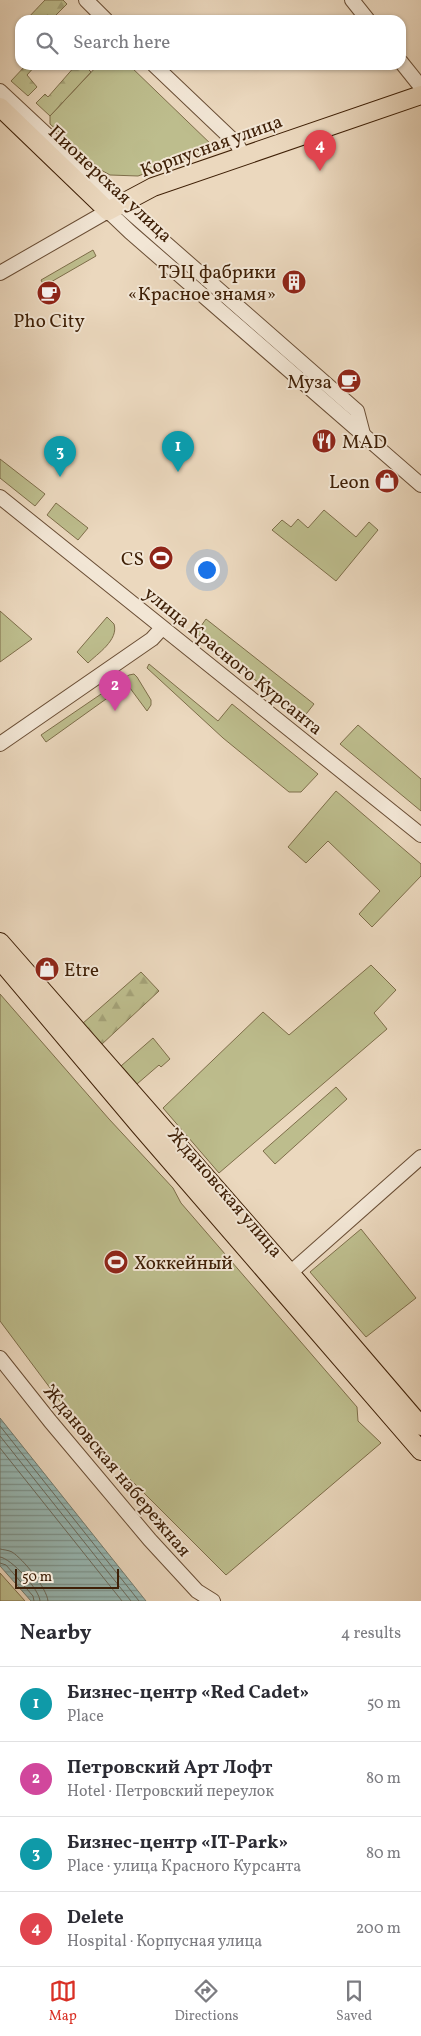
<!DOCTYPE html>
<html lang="en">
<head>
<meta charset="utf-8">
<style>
	body { margin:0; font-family:Vollkorn,serif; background:#f2f2f3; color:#2b2b33 }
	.scale { position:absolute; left:15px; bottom:12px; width:104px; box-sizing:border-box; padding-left:5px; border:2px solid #3f2007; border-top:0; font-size:14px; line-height:18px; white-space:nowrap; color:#3f2007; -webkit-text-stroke:4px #f2e6d5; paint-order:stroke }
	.you { position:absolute; left:206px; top:569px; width:18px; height:18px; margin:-12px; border:4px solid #fff; border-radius:50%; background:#1a73e8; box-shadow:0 0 0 8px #1a73e833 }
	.badge { display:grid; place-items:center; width:32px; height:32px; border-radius:50%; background:#d93025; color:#fff; font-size:16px; font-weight:700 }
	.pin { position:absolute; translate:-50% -41px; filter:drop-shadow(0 1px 2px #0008) }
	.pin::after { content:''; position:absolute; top:26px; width:18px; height:15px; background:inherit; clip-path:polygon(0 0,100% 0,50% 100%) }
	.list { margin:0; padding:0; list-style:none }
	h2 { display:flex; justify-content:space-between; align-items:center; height:65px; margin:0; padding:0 20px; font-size:21px }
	h2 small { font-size:16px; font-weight:400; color:#7c7c81 }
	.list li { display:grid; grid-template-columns:32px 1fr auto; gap:15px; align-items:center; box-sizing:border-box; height:75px; padding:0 20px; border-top:1px solid #e1e1e2 }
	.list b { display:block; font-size:19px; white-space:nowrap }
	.list p { margin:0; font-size:16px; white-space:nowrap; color:#7c7c81 }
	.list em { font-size:16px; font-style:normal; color:#7c7c81 }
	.icon { flex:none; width:28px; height:28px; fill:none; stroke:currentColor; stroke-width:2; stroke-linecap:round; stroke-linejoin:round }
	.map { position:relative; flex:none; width:421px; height:1601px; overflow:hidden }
	.search { position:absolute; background:#fff; box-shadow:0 1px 4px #0004; left:15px; right:15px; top:15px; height:55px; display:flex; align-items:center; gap:12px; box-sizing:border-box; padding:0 18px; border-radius:15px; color:#7c7c81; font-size:19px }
	.sheet { height:365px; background:#fff }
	nav { display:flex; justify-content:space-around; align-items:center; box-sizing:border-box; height:70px; border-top:1px solid #e1e1e2; background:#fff; font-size:14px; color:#7c7c81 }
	nav a { display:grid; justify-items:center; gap:2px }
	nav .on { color:#d93025 }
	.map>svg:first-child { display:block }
	.green { fill:#bdbd8d; stroke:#7e6e4a }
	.forest { fill:url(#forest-firs); stroke:#7e6e4a }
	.water { fill:url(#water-rules); stroke:#747c6f }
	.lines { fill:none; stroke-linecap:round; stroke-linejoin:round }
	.shore { stroke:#6c6c5e; stroke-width:1 }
	.minor-casing { stroke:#6a4e35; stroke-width:16 }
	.major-casing { stroke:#3f2007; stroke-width:20 }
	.minor { stroke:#f2e6d5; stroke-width:14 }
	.major { stroke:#ebd8be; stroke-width:18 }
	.labels { text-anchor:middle; stroke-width:4; stroke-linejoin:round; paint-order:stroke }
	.street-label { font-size:19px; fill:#3f2007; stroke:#f2e6d5 }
	.poi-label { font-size:19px; fill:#3f2007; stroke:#f2e6d5; text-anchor:end }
</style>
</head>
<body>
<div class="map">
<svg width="421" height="1601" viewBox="0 0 421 1601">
	<defs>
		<pattern id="forest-firs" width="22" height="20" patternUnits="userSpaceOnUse" patternTransform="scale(1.25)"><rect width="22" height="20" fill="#bdbd8d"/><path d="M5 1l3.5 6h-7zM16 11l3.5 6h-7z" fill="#a4a278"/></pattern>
		<pattern id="water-rules" width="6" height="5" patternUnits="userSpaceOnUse" patternTransform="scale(1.25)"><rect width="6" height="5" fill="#98b9b5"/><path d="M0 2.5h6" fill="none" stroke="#7d9691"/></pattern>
	</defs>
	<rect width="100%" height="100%" fill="#ebd8be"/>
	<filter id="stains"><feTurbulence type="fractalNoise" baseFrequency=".004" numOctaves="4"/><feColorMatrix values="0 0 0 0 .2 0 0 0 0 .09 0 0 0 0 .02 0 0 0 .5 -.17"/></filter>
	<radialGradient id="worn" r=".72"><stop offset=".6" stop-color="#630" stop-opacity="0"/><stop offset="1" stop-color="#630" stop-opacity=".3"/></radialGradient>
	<g class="green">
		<path d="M98,65H129L215,148L138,176L110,175L101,170L50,124V116Z"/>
		<path d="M93,250L96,256L44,286L41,280Z"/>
		<path d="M0,459L45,494L35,506L0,478Z"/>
		<path d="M56,503L88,528L78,540L47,515Z"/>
		<path d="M324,510L356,537L369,522L378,530L336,581L272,530L282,520L291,527L298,519L308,528Z"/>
		<path d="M0,611L32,639L0,662Z"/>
		<path d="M107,617L114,624C119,640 97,654 88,663L77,652Z"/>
		<path d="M206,619L314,704L303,718L196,633Z"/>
		<path d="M149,664L218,721L232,704L318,774L301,792H289L223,738L147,668Z"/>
		<path d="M134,674L137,677L151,700V705L147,711L127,684L46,742L41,735L129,675Z"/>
		<path d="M358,725L421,779V811L340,744Z"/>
		<path d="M336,791L421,864V876L372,927L359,914L380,891L328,841L306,863L288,847Z"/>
		<path d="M371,965L396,990L374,1013L387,1029L219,1173L163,1108L263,1012L289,1035Z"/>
		<path d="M0,994L109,1119L173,1188L181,1203L357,1407L358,1421L381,1443L226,1575L118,1467L65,1408L0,1321Z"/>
		<path d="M153,1038L170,1059L161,1067L159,1065L137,1084L121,1066Z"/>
		<path d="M336,1087L347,1099L275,1164L263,1151Z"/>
		<path d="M361,1229L416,1298L366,1337L310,1272Z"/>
		<path d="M0,1573L25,1601H0Z"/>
	</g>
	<g class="forest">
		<path d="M45,0H63L67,4L51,20H26Z"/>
		<path d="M26,65H36L27,75L37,87L28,96L11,81Z"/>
		<path d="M76,65H84L91,72L50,116L36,103L45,94L48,97Z"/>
		<path d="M141,972L159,991L101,1045L82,1024Z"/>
	</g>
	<path class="water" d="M0,1418L146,1601H31L0,1566Z"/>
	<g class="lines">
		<g class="shore">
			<path d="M0,1426L139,1601"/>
			<path d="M0,1436L131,1601"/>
			<path d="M0,1448L122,1601"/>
			<path d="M0,1549C4,1550 8,1550 12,1552C23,1559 47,1588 48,1601"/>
			<path d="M0,1557C11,1558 40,1590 40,1601"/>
			<path d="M0,1563L6,1565L33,1596L34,1601"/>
		</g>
		<defs>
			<g id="minor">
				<path d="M86,0L106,20"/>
				<path d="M352,0L368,20"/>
				<path d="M401,62L421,87"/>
				<path d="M154,65L237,144L243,155"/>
				<path d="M0,91L121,204L357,411L363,434"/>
				<path d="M0,273L108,211L130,232L421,485"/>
				<path d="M0,497L421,835"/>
				<path d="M0,744L152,639L162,628"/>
				<path d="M290,1273L421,1157"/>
				<path d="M0,1358L50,1421L150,1540L197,1591L213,1601"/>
			</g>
			<g id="major">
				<path d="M0,107L108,211L153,187L421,95"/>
				<path d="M0,942L290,1273L421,1426"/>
				<path d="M0,960L140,1126L421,1451"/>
			</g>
		</defs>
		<use href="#minor" class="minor-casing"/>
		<use href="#major" class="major-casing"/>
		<use href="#minor" class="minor"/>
		<use href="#major" class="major"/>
	</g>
	<defs>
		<symbol id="building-disc" viewBox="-11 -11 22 22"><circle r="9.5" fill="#8f2418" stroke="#f2e6d5"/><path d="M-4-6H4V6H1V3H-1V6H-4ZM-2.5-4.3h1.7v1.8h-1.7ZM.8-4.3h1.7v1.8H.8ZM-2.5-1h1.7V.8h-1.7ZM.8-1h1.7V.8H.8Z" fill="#fff"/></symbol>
		<symbol id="cafe-disc" viewBox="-11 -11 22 22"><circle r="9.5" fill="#8f2418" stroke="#f2e6d5"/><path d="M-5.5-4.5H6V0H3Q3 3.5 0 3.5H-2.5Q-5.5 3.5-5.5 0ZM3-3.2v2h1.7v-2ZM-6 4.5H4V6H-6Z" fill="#fff"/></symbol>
		<symbol id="restaurant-disc" viewBox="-11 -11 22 22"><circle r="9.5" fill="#8f2418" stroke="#f2e6d5"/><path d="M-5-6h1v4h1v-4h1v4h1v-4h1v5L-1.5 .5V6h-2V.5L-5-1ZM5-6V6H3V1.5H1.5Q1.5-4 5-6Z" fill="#fff"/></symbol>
		<symbol id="shop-disc" viewBox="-11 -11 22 22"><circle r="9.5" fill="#8f2418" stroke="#f2e6d5"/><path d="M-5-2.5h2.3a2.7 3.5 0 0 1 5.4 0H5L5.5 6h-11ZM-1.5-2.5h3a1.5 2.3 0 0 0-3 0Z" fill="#fff"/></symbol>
		<symbol id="stadium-disc" viewBox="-11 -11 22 22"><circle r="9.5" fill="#8f2418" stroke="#f2e6d5"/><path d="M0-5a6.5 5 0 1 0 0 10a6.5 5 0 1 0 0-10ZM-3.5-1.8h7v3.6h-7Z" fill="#fff"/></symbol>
	</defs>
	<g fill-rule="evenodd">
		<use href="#building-disc" x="280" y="268" width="28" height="28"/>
		<use href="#cafe-disc" x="35" y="279" width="28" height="28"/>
		<use href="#cafe-disc" x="335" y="367" width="28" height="28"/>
		<use href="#restaurant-disc" x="310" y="427" width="28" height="28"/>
		<use href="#shop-disc" x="373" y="467" width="28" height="28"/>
		<use href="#stadium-disc" x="147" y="544" width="28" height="28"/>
		<use href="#shop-disc" x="33" y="955" width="28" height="28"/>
		<use href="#stadium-disc" x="102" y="1248" width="28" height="28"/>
	</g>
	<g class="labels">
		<g class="street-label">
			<text transform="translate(211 145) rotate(-20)" y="7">Корпусная улица</text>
			<text transform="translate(111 183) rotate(43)" y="7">Пионерская улица</text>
			<text transform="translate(234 660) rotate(39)" y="7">улица Красного Курсанта</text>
			<text transform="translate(226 1192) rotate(49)" y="7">Ждановская улица</text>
			<text transform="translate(118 1470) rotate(50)" y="7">Ждановская набережная</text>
		</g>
		<g class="poi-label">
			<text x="276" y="278">ТЭЦ фабрики<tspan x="276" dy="22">«Красное знамя»</tspan></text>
			<text x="49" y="327" text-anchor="middle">Pho City</text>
			<text x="332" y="388">Муза</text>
			<text x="342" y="448" text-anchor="start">MAD</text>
			<text x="370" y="488">Leon</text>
			<text x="144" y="565">CS</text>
			<text x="64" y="976" text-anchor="start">Etre</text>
			<text x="134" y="1269" text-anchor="start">Хоккейный</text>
		</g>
	</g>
	<rect width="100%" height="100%" filter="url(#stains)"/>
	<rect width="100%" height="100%" fill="url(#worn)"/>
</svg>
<div class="scale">50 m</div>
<div class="you"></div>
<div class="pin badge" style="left:178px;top:472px;background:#0f9aa8">1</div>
<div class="pin badge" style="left:115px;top:711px;background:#d1479c">2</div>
<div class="pin badge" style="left:60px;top:477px;background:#0f9aa8">3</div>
<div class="pin badge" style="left:320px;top:171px;background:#e0444e">4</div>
<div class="search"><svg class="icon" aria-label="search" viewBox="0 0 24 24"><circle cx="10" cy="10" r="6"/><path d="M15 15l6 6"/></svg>Search here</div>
</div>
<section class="sheet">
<h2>Nearby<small>4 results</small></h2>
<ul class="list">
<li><span class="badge" style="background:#0f9aa8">1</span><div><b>Бизнес-центр «Red Cadet»</b><p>Place</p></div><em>50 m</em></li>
<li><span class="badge" style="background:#d1479c">2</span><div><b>Петровский Арт Лофт</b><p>Hotel · Петровский переулок</p></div><em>80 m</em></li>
<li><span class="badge" style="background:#0f9aa8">3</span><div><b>Бизнес-центр «IT-Park»</b><p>Place · улица Красного Курсанта</p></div><em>80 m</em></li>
<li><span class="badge" style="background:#e0444e">4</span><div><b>Delete</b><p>Hospital · Корпусная улица</p></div><em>200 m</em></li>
</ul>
</section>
<nav>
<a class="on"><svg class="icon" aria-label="map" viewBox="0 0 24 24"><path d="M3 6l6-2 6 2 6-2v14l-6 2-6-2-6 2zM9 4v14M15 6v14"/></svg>Map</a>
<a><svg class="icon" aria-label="directions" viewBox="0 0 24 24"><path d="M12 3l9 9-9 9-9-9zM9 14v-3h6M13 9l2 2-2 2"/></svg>Directions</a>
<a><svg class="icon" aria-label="saved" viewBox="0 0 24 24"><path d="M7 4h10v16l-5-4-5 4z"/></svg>Saved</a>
</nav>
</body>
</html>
